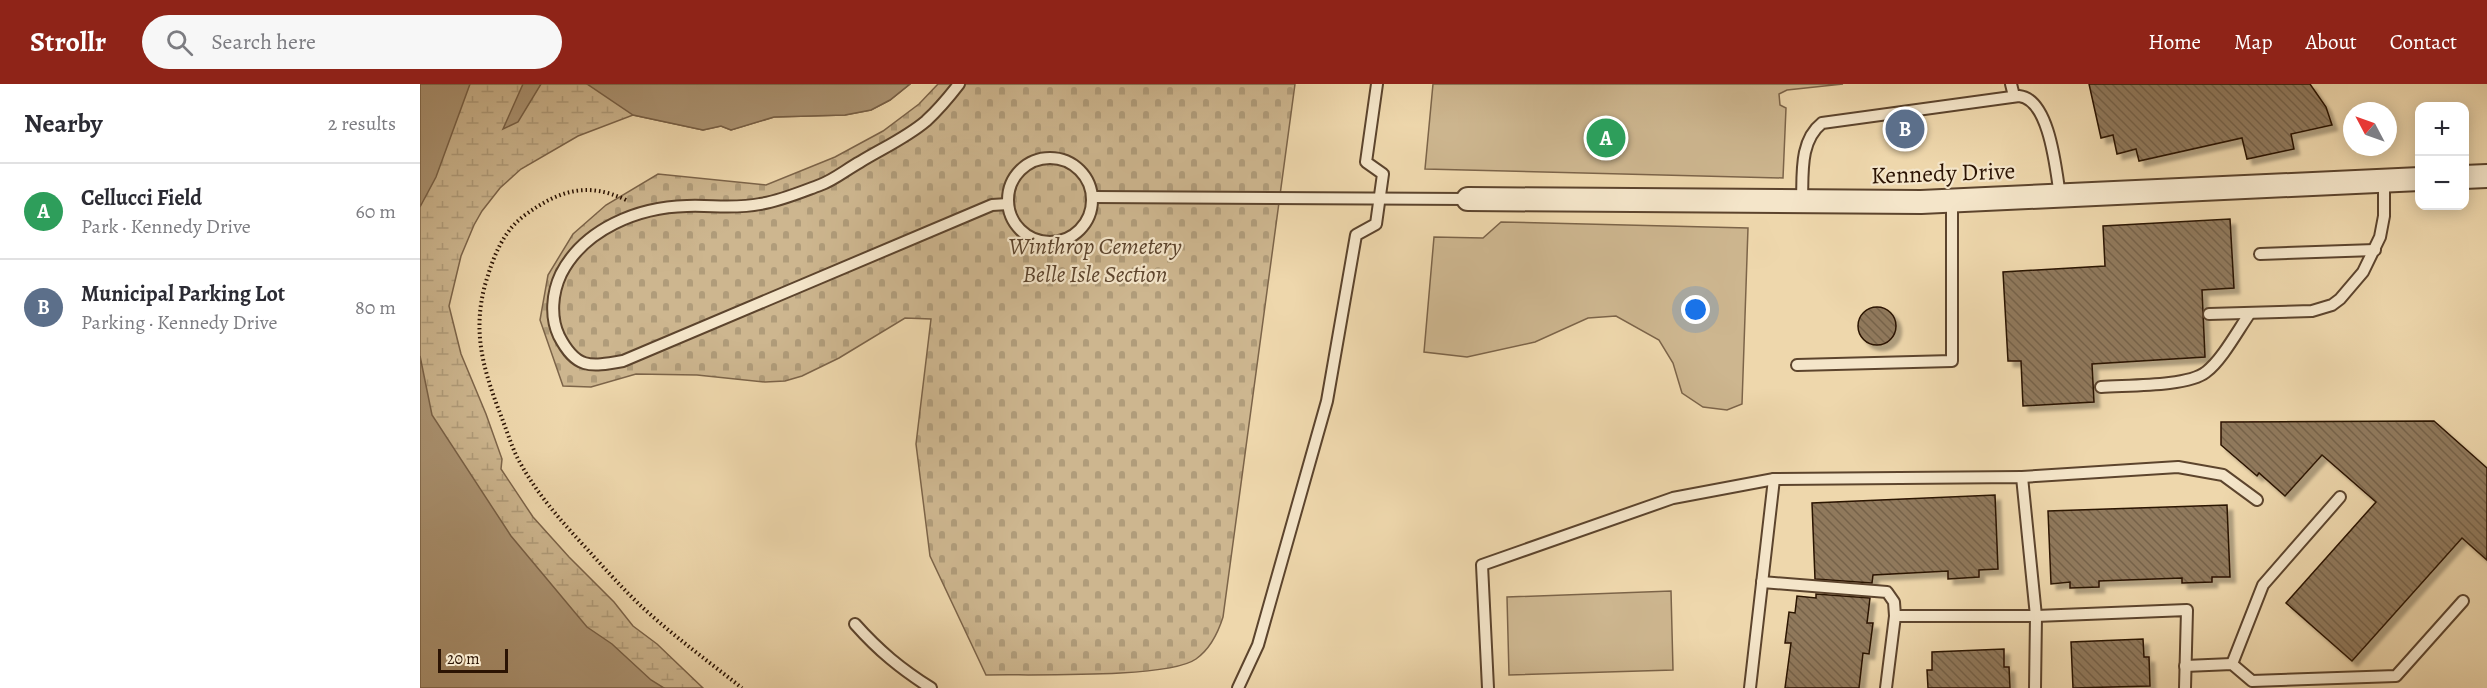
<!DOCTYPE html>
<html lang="en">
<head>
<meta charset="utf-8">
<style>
	body { margin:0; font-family:Alegreya,serif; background:#f7f7f7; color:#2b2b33 }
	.controls { position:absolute; right:18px; top:18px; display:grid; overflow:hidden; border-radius:12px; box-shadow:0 3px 15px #0003 }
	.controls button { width:54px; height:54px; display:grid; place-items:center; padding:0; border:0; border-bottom:2px solid #e1e1e2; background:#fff; color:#2b2b33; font:30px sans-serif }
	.compass { position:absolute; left:1923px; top:18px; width:54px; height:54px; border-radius:50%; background:#fff; box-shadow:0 3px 15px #0003; rotate:311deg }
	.scale { position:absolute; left:18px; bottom:15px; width:70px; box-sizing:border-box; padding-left:6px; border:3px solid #2b1303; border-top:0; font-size:16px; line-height:21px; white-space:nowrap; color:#2b1303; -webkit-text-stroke:4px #f4e5c9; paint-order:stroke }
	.you { position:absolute; left:1276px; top:226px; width:21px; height:21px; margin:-15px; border:4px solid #fff; border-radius:50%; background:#1a73e8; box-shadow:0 0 0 9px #1a73e833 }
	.badge { display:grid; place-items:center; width:39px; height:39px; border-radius:50%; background:#8f2418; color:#fff; font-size:20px; font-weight:700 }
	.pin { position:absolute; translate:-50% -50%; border:3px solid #fff; box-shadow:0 2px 6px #0006 }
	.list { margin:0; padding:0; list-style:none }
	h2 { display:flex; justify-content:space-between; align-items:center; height:78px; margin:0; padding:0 24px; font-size:26px }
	h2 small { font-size:20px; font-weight:400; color:#7c7c81 }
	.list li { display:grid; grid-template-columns:39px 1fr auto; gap:18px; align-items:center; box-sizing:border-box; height:96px; padding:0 24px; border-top:2px solid #e1e1e2 }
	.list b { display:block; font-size:22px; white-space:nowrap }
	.list p { margin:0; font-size:20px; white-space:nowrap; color:#7c7c81 }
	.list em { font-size:20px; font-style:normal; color:#7c7c81 }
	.icon { flex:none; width:33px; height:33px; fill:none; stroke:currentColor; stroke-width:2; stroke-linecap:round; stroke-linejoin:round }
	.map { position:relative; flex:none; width:2067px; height:604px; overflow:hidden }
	header { display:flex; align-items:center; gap:36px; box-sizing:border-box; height:84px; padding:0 30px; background:#8f2418; color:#fff }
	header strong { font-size:28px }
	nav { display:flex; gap:33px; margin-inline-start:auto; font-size:21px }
	.search { width:420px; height:54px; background:#f7f7f7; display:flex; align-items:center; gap:15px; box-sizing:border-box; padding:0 21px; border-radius:33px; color:#7c7c81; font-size:22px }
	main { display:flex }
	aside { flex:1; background:#fff }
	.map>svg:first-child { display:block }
	.wetland { fill:url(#wetland-marsh); stroke:#7c6449; stroke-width:1.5 }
	.cemetery { fill:url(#cemetery-stones); stroke:#7c6449; stroke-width:1.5 }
	.park { fill:#cdb68f; stroke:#7c6449; stroke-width:1.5 }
	.water { fill:#ac9473; stroke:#786046; stroke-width:1.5 }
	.building { fill:url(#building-back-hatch); stroke:#2b1303; stroke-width:1.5; filter:url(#shadow) }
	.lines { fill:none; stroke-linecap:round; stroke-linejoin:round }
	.service-casing { stroke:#5c442d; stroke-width:14 }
	.minor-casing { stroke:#5c442d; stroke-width:26 }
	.path { stroke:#2b1303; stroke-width:4; stroke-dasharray:1.5 3; stroke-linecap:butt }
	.service { stroke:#f4e5c9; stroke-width:10 }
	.minor { stroke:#f4e5c9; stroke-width:22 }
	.labels { text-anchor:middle; stroke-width:4.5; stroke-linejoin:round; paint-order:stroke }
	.street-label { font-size:24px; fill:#2b1303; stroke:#f4e5c9 }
	.park-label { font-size:24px; font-style:italic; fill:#5c442d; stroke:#f4e5c9 }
</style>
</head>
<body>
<header>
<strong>Strollr</strong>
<div class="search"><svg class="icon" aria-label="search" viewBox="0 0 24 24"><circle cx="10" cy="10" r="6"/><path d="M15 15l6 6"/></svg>Search here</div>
<nav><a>Home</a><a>Map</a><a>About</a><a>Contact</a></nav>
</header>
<main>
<aside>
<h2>Nearby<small>2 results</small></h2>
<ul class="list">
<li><span class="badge" style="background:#2e9e5b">A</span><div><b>Cellucci Field</b><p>Park · Kennedy Drive</p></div><em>60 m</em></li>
<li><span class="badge" style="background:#5c6f8a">B</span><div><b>Municipal Parking Lot</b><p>Parking · Kennedy Drive</p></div><em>80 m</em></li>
</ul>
</aside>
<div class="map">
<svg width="2067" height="604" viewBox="0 0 2067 604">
	<defs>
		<pattern id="wetland-marsh" width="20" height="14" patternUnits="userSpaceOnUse" patternTransform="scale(1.5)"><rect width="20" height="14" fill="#cdb68f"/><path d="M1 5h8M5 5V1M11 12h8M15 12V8" fill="none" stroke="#b09c7a"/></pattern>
		<pattern id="cemetery-stones" width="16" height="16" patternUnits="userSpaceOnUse" patternTransform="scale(1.5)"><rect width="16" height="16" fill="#cdb68f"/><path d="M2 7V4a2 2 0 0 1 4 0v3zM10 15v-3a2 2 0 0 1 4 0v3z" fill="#b09c7a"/></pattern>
		<pattern id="building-back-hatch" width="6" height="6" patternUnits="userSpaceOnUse" patternTransform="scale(1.5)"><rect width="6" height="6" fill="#90795b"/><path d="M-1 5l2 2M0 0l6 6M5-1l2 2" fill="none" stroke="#766249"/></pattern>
		<filter id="shadow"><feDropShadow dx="5.5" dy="5.5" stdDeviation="1.5" flood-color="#0004"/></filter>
	</defs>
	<rect width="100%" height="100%" fill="#eed7ac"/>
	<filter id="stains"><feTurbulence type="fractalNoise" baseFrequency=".00333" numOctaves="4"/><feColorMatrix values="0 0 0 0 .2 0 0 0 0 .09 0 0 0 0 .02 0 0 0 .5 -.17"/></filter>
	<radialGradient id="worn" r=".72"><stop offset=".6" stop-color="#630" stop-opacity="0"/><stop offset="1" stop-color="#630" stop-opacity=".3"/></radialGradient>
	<path class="wetland" d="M0,0H490L470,16L451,26L425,31L354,33L311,46L301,42L283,46L213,31L158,52L101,85L80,104L62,127L54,141L41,172L29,222L41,270L66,330L82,375L81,385L113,433L149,473L194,518L213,542L237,560L283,604H0Z"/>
	<path class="cemetery" d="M518,0H875L803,533C798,549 790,565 776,575C748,595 607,590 566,591L510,472L496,360L511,235L485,234L419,274L382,292L365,297L345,298L277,291L216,290L171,303L143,302L120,236L128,191L153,150L186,121L238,90L346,101L415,73L463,47L499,20Z"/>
	<g class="park">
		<path d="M1013,0H1423L1367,6L1359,10L1360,21L1366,24L1363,94L1005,85Z"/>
		<path d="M1081,138L1328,144L1322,320L1307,326L1283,323L1262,309L1253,279L1239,256L1196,232L1168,234L1115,258L1047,273L1004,268L1014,153L1063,154Z"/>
		<path d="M1251,507L1253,586L1089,591L1087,513Z"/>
	</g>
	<g class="water">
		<path d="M0,0H50L16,93L0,123Z"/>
		<path d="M103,0H121L98,38L83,45Z"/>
		<path d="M167,0H490L470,16L451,26L425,31L354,33L311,46L301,42L283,46L213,31Z"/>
		<path d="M0,272L12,331L91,452L167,543L192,560L231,596L244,604H0Z"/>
	</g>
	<g class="building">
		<path d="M1669,0H1890L1906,23L1912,41L1871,50L1874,65L1827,75L1822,54L1719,77L1716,65L1697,70L1693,51L1681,54Z"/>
		<path d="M1810,135L1814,204L1782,206L1785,273L1672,280L1674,318L1603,322L1601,277H1588L1583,188L1685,182L1683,142Z"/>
		<circle cx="1457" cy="242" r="19"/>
		<path d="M2014,337L2067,384V476L2042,454L1932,577L1866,519L1956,418L1902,371L1865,412L1839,389L1837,392L1801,361V338Z"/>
		<path d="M1575,411L1578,485L1559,486V493L1528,495V487L1453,491L1452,499L1395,495L1392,419Z"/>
		<path d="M1807,421L1810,493H1792V498L1762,499V494L1679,497V503L1650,504V498L1631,500L1628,427Z"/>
		<path d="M1396,510L1450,514L1447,539H1453L1449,570L1443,569L1439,604H1365L1371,559H1365L1369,528L1375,529L1377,512L1396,514Z"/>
		<path d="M1723,555L1724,573H1729L1730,602L1653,604L1651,558Z"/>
		<path d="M1584,565V583H1589L1590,604H1508L1507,586H1512V568Z"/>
	</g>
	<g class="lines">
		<defs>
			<g id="service">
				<path d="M539,0C529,13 518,26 506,37C486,54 461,65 440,78C427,85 414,96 400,101C381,108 360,117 340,120C316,125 291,121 267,122C218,123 164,145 141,190C132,209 130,233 139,252C156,285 169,283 203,277L572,121L588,120"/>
				<path d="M1591,0L1594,12"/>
				<circle cx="630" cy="116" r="42"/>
				<path d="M673,113L1048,115"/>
				<path d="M1382,118C1383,91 1379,57 1402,39L1599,12C1630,15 1636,87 1640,112"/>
				<path d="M1840,170L1955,166"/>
				<path d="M1789,230L1892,227L1912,221L1920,215L1943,188L1960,153L1964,132V96"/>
				<path d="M1377,281L1532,277V117"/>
				<path d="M1681,303C1706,301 1767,303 1786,288C1802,276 1818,246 1830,229"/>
				<path d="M1602,393L1758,383L1803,391L1837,416"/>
				<path d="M1342,498L1467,508L1474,518L1475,532L1466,604"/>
				<path d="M1475,532H1616L1767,526L1765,604"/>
				<path d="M435,540C459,567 481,585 511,604"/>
				<path d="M1812,580L1843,501L1920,413"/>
				<path d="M1765,582L1812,580L1832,597L1976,592L2043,517"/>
				<path d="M818,604L838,561L907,317L936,151L956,140L963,90L946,78L957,0"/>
				<path d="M1068,604L1062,481L1253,414L1354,395L1602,393L1616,532L1615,604"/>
				<path d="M1330,604L1354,395"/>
			</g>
			<g id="minor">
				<path d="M2044,93L2067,92"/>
				<path d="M1048,115L1501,118L2000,95"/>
			</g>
		</defs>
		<use href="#service" class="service-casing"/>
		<use href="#minor" class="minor-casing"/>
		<path class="path" d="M206,116C167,97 138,107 105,131C82,148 73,174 65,201C53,246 62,281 78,324C85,341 90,359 98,375C116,409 141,437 167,465C185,485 204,506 223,524C255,553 289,578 322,604"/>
		<use href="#service" class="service"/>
		<use href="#minor" class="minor"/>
	</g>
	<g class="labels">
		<g class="street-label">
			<text transform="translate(1523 89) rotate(-2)" y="8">Kennedy Drive</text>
		</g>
		<g class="park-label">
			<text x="675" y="170">Winthrop Cemetery<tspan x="675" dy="28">Belle Isle Section</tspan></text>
		</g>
	</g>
	<rect width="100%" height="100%" filter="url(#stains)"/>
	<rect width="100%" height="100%" fill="url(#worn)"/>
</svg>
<div class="controls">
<button>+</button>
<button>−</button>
</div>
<svg class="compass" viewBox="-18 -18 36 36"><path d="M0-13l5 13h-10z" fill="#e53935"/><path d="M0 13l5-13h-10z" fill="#7c7c81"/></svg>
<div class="scale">20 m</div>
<div class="you"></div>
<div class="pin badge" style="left:1186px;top:54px;background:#2e9e5b">A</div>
<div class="pin badge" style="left:1485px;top:45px;background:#5c6f8a">B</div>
</div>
</main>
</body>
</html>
